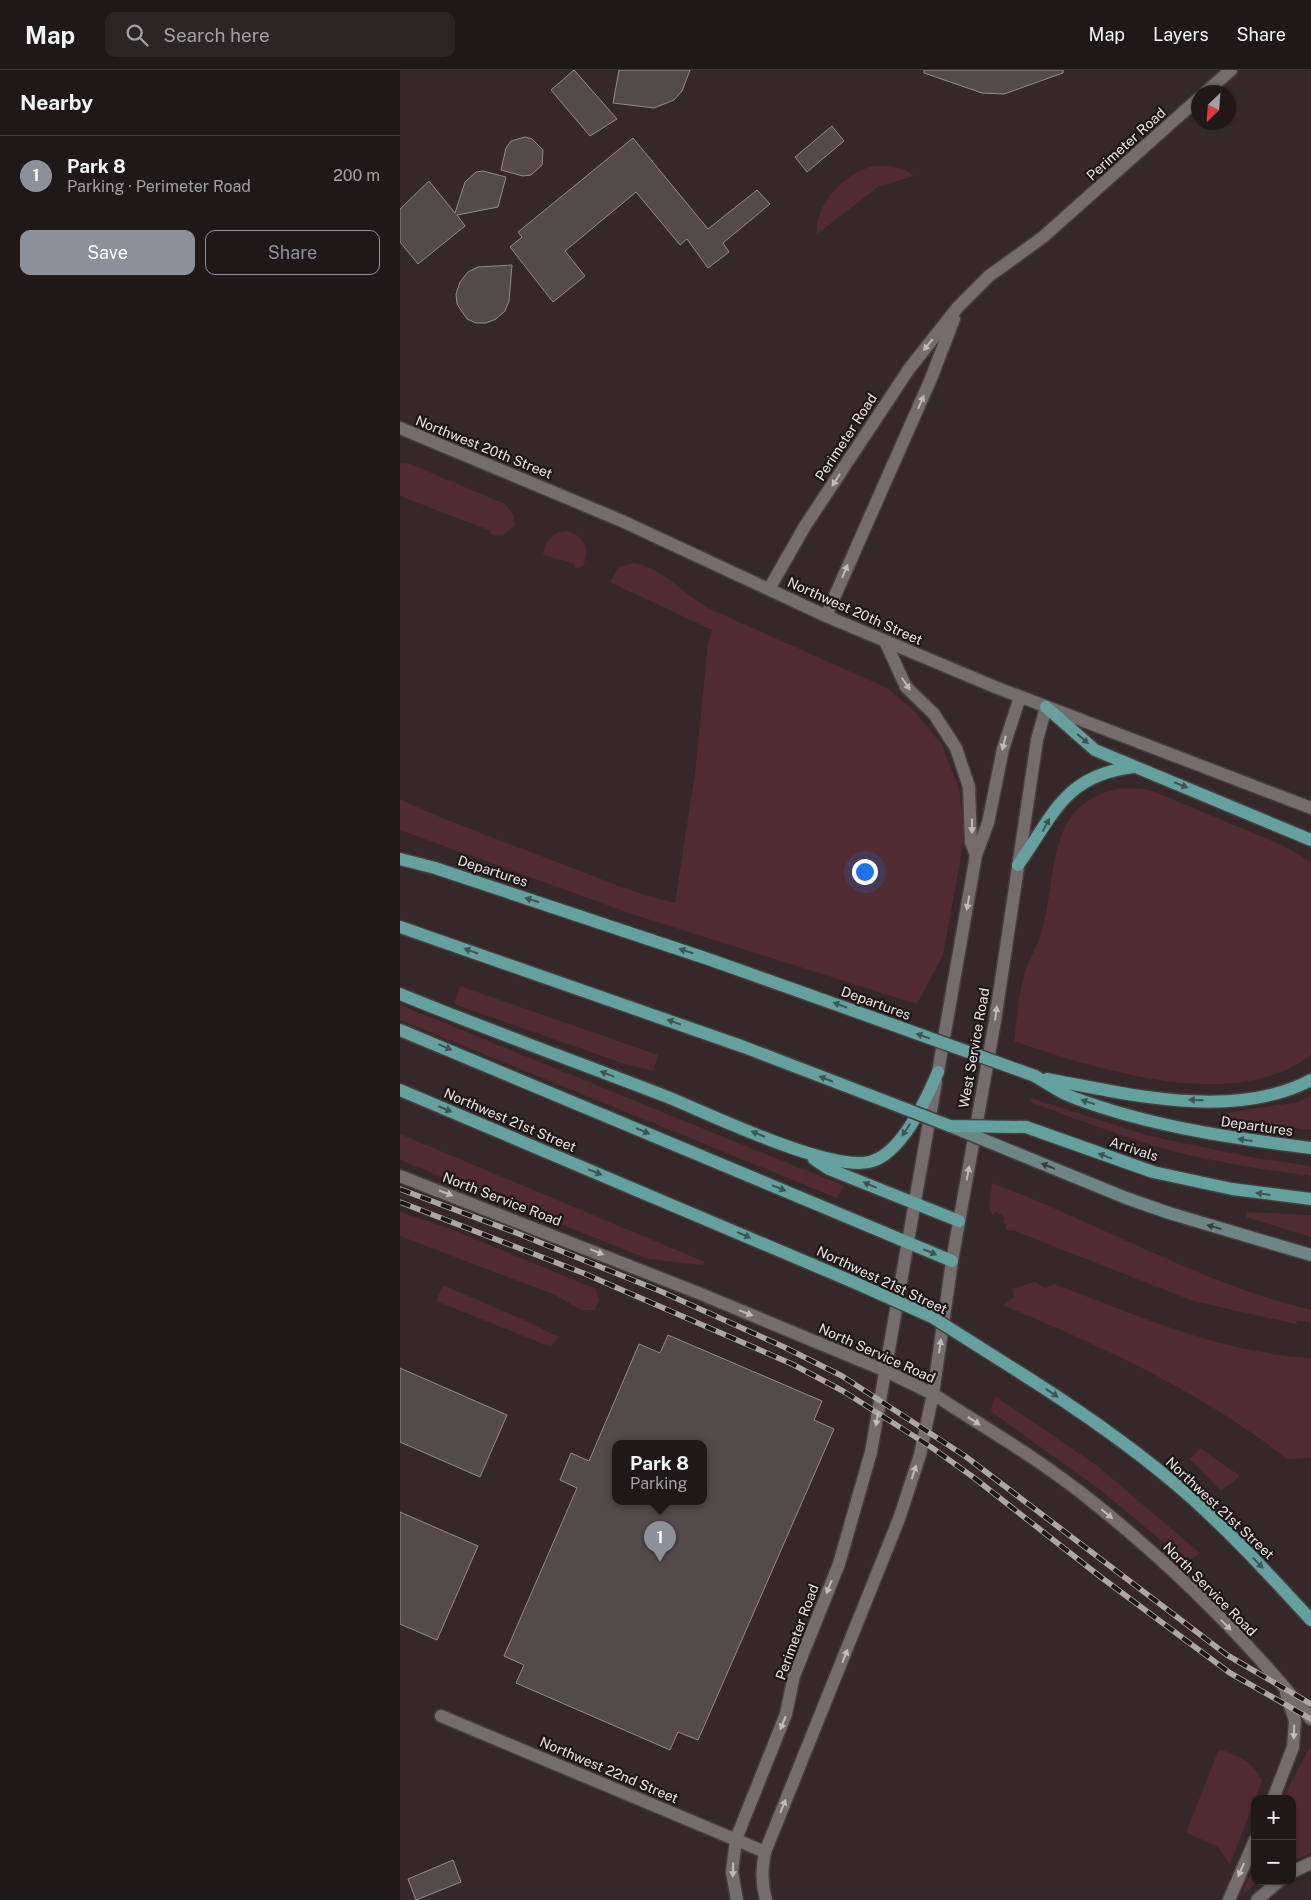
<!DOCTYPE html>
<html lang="en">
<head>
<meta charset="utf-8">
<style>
	body { margin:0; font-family:"Public Sans",sans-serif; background:#2b2526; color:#f1f3f6 }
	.controls { position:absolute; right:15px; bottom:15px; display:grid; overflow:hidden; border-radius:10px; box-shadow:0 1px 4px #0004 }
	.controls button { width:45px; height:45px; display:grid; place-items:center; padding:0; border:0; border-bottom:1px solid #3c3738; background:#1e1819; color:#f1f3f6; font:25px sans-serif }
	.compass { position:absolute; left:791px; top:15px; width:45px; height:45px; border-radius:50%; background:#1e1819; box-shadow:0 1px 4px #0004; rotate:205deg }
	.you { position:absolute; left:464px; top:801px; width:18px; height:18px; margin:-12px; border:4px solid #fff; border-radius:50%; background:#1a73e8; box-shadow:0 0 0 8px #1a73e833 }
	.badge { display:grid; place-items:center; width:32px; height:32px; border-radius:50%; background:#8c9099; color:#fff; font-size:16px; font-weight:700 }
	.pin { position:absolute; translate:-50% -41px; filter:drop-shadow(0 1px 2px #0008) }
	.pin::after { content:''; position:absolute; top:26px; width:18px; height:15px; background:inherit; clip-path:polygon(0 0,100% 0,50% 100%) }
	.popup { position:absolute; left:212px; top:1370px; width:95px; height:65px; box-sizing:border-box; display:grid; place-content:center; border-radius:10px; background:#1e1819; filter:drop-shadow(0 1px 4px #0005); font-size:16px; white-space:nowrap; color:#a1a0a2 }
	.popup b { font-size:19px; color:#f1f3f6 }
	.popup::after { content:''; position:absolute; left:50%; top:100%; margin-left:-10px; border:10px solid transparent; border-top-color:#1e1819 }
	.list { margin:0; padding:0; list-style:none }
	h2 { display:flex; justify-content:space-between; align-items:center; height:65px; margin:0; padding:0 20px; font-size:21px }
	h2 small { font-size:16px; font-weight:400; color:#a1a0a2 }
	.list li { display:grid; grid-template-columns:32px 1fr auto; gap:15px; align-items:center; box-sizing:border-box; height:80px; padding:0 20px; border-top:1px solid #3c3738 }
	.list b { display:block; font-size:19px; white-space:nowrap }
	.list p { margin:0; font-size:16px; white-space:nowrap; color:#a1a0a2 }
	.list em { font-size:16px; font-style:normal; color:#a1a0a2 }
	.actions { display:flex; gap:10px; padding:15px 20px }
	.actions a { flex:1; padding:11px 0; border:1px solid #8c9099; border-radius:10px; text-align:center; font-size:18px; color:#8c9099 }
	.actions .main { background:#8c9099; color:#fff }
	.icon { flex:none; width:28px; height:28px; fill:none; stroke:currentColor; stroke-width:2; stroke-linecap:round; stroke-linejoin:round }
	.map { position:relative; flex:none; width:911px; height:1830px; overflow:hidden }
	header { display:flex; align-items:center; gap:30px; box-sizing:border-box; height:70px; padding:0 25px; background:#1e1819; border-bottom:1px solid #3c3738 }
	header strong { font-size:24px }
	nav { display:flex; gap:28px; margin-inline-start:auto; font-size:18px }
	.search { width:350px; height:45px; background:#2b2526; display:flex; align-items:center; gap:12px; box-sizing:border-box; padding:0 18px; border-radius:10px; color:#a1a0a2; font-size:19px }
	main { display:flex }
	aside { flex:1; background:#1e1819 }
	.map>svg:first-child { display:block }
	.built { fill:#36282a; fill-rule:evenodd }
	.green { fill:#502b31 }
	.building { fill:#534a4b; stroke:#948b8c; fill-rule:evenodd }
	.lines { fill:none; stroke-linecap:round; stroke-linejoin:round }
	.minor-casing { stroke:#443e3f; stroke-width:15 }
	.tertiary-casing { stroke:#443e3f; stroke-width:15 }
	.secondary-casing { stroke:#443e3f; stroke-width:15 }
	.primary-casing { stroke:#443e3f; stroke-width:15 }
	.minor { stroke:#756c6d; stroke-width:12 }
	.tertiary { stroke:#756c6d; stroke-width:12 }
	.secondary { stroke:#6c8685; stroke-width:12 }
	.primary { stroke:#63a09e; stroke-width:12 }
	.rail-casing { stroke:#aca6a7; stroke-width:5.5 }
	.rail { stroke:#1e1718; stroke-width:4; stroke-dasharray:11; stroke-linecap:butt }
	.secondary-bridge-casing { stroke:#443e3f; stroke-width:15; stroke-linecap:butt }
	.primary-bridge-casing { stroke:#443e3f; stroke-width:15; stroke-linecap:butt }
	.secondary-bridge { stroke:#6c8685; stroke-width:12 }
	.primary-bridge { stroke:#63a09e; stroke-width:12 }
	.oneway { fill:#c1babb }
	.oneway2 { fill:#3d5554 }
	.oneway3 { fill:#393e3e }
	.labels { text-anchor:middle; stroke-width:4.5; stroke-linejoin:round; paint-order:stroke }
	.street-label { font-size:14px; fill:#eae4e5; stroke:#1e1718 }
</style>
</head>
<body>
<header>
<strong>Map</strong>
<div class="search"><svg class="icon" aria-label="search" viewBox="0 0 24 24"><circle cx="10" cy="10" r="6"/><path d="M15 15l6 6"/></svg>Search here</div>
<nav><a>Map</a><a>Layers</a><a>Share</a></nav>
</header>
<main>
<aside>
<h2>Nearby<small></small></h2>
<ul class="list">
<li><span class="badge">1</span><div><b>Park 8</b><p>Parking · Perimeter Road</p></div><em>200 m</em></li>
</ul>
<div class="actions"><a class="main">Save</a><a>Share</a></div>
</aside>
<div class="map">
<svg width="911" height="1830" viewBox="0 0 911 1830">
	<rect width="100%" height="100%" fill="#282021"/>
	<path class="built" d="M0,0H911V1830H0ZM798,22H828V52H798ZM216,1373H304V1431H216ZM855,1729H892V1811H855Z"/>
	<g class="green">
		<path d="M490,96L504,99L514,106L478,117L417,164C415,135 441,108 467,98C474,95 483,96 490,96Z"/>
		<path d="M0,393L10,394L105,434L114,446L115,456L102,466L92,465L89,460L0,426Z"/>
		<path d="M168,461C186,467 190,480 183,496L176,499L173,493L143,485C146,469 152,462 168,461Z"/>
		<path d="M232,493C256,493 287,527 310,539L487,618L514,641L542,675L559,719L564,754L563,775L543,885L517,934L232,844L0,760V729C48,752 99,770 149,789C191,805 232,823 275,833L295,703L308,573L312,560L210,512L218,498Z"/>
		<path d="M724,718L744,719L755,722L884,776L911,792V985C834,1044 696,999 614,971C617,949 618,927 624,906C628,890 638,876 642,860C659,801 644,730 724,718Z"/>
		<path d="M60,916L258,985L253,1001L222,993L54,934Z"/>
		<path d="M0,935L444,1116L437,1128L0,950Z"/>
		<path d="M911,1026V1060L827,1049L825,1043L899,1032Z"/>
		<path d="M630,1028L750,1066L855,1088L911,1096V1106C860,1099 808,1091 758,1077C715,1064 674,1048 633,1033L629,1031Z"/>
		<path d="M0,1064L305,1192L303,1195L248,1189L0,1090Z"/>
		<path d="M592,1113C699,1153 799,1213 911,1240V1253L897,1250L896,1254L793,1231L615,1161L606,1160V1155L603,1152L605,1147L596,1142L593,1145L589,1137Z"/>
		<path d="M0,1142L53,1160L196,1219L199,1230L195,1240H182L155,1225L0,1166Z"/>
		<path d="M847,1142L911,1145V1167L846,1147Z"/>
		<path d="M635,1212L645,1218L654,1214C740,1246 817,1282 911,1288V1388L887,1389C802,1322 703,1277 603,1235L614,1227L612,1219Z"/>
		<path d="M43,1215L131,1253L158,1267L151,1277L36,1231Z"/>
		<path d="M595,1326L696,1395L800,1483L787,1492L698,1418L593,1343L591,1339Z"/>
		<path d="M799,1379H801L840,1406L821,1421L790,1389Z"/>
		<path d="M909,1678L911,1682V1783L892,1791V1729H883Z"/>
		<path d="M819,1679C839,1686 853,1691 862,1711L830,1794L818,1777L788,1763L787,1760Z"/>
		<path d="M855,1792V1811H859L842,1825Z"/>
	</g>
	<g class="building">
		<path d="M174,0L217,49L190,66L151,20Z"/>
		<path d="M219,0H290L282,21L274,30L254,38L213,33Z"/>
		<path d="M524,0H663V3L604,24L582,23L524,3Z"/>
		<path d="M432,56L444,71L407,102L395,87Z"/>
		<path d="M125,67L132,69L143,80L142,95L131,105L123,106L101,100L106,78L111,71Z"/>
		<path d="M233,68L308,159L357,120L370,134L323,173L329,182L308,198L287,169L280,175L236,122L165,181L185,206L153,232L110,177L122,167L118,162Z"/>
		<path d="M83,101L106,107L98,137L57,145L65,156L18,194L0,172V139L29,111L55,143L65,112L76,102Z"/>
		<path d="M112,195L109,231L105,241L96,249L86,253H76L67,249L57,234L56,224L60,212L68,202L78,197Z"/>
		<path d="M268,1265L422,1331L414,1350L434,1359L298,1670L278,1662L270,1680L116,1613L124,1595L104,1586L177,1418L160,1410L171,1383L189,1391L239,1274L260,1283ZM216,1373H304V1431H216Z"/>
		<path d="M0,1298L107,1345L80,1407L0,1372Z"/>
		<path d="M0,1442L78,1476L37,1570L0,1554Z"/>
		<path d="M53,1790L61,1812L16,1830L8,1809Z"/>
	</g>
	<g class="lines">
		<defs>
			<g id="minor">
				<path d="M806,22L831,0"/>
				<path d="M369,519L405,456L509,299L558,237L589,206L643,167L798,29"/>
				<path d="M426,546L530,311L554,249"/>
				<path d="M41,1646L365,1782"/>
				<path d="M873,1729L893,1677L895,1651L886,1623"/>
				<path d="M892,1802L911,1793"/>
				<path d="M337,1830L332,1802L336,1769L386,1644L394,1606L439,1494L471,1382L536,1012"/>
				<path d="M366,1830C361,1813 362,1799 365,1782L499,1449L520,1385L533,1324C587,1359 644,1392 694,1433C773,1496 847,1570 911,1649"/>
				<path d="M829,1830L855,1770"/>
				<path d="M857,1830L879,1811"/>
			</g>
			<g id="tertiary">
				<path d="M0,358L222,451L426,546L595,617L911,738"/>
				<path d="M485,571L506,617L534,644L556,678L569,717L571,772L576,785"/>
				<path d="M538,1002L576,785L588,753L603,679L620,627"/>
				<path d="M0,1106L301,1224L486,1301L533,1324L552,1191L595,951L637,670L646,637"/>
			</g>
			<path id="secondary" d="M621,1085L726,1128L769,1143L911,1185"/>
			<g id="primary">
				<path d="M646,637L695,680L911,770"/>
				<path d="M0,789L35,798L311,890L485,952"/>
				<path d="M618,795C654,745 664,705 734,697"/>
				<path d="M0,857L344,977L472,1026"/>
				<path d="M0,924C88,960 177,992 265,1026C310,1044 426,1101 469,1092C501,1085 526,1030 538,1002"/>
				<path d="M0,960L552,1191"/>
				<path d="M635,1006C647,1013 659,1022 672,1027C748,1056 830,1068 911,1078"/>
				<path d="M647,1009C728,1024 833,1051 911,1010"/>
				<path d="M0,1020L451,1211"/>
				<path d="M626,1057L753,1102L832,1119L911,1129"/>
				<path d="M414,1089L429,1099L559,1151"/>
				<path d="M611,1297C667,1332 722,1369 773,1412C823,1454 867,1502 911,1550"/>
			</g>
		</defs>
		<use href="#minor" class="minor-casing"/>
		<use href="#tertiary" class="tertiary-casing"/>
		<use href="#secondary" class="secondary-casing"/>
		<use href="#primary" class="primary-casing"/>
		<use href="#minor" class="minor"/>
		<use href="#tertiary" class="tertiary"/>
		<use href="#secondary" class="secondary"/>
		<use href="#primary" class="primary"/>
		<defs>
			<g id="rail">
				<path d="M0,1119L114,1162L260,1221L384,1277L442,1306L565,1386L827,1585L911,1634"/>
				<path d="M0,1132L183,1203L392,1294L443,1321L531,1377L573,1407L702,1508L830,1603L911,1649"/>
			</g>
		</defs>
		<use href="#rail" class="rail-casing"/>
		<use href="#rail" class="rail"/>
		<defs>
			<path id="secondary-bridge" d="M550,1056L621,1085"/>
			<g id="primary-bridge">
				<path d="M485,952L635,1006"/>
				<path d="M472,1026L550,1056L626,1057"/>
				<path d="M451,1211L532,1247L611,1297"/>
			</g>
		</defs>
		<use href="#secondary-bridge" class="secondary-bridge-casing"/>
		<use href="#primary-bridge" class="primary-bridge-casing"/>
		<use href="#secondary-bridge" class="secondary-bridge"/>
		<use href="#primary-bridge" class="primary-bridge"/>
	</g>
	<defs><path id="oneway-solid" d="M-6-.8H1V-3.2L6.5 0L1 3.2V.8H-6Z" transform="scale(1.25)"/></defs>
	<g class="oneway">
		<use href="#oneway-solid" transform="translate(528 275) rotate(129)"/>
		<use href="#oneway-solid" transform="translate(521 332) rotate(-67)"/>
		<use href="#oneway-solid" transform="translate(436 410) rotate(123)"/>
		<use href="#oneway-solid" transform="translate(445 501) rotate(-67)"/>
		<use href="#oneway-solid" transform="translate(506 614) rotate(56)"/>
		<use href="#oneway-solid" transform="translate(604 673) rotate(104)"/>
		<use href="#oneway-solid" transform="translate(572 756) rotate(90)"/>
		<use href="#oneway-solid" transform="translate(568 833) rotate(100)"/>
		<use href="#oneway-solid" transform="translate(596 943) rotate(-82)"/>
		<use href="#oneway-solid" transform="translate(568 1103) rotate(-80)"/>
		<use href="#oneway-solid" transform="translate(46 1123) rotate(21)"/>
		<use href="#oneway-solid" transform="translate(197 1182) rotate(22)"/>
		<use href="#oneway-solid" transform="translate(346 1243) rotate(22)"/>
		<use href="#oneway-solid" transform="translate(540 1276) rotate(-82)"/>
		<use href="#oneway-solid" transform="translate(477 1349) rotate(100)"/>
		<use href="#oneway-solid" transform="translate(574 1351) rotate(33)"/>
		<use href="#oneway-solid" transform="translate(514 1402) rotate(-72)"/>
		<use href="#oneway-solid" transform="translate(707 1444) rotate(40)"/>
		<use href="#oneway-solid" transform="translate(429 1517) rotate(112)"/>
		<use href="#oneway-solid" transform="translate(826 1555) rotate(46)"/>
		<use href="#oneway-solid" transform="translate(445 1586) rotate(-68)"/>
		<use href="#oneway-solid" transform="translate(383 1653) rotate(112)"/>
		<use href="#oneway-solid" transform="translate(894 1662) rotate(92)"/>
		<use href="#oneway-solid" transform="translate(383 1736) rotate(-68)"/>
		<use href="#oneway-solid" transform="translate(333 1800) rotate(91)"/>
		<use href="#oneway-solid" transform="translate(841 1800) rotate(114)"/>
	</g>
	<g class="oneway2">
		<use href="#oneway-solid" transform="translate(683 669) rotate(41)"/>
		<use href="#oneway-solid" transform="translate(781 715) rotate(22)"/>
		<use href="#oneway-solid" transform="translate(646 755) rotate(-62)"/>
		<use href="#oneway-solid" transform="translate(132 830) rotate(-162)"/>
		<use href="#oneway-solid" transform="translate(71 881) rotate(-161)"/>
		<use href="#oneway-solid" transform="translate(286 881) rotate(-162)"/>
		<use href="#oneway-solid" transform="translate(440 935) rotate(-160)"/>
		<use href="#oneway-solid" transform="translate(274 952) rotate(-160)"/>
		<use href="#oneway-solid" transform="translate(523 966) rotate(-160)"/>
		<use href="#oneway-solid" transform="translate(45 977) rotate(23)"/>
		<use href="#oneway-solid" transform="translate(207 1004) rotate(-159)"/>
		<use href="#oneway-solid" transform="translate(426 1009) rotate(-159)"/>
		<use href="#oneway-solid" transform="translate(796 1030) rotate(-179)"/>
		<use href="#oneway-solid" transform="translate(688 1032) rotate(-162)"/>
		<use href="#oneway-solid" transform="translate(45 1039) rotate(23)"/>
		<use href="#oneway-solid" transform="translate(506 1060) rotate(124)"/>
		<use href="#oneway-solid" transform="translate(243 1061) rotate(23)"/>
		<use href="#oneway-solid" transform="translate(358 1064) rotate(-158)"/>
		<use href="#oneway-solid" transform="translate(845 1070) rotate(-172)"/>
		<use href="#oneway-solid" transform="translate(705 1086) rotate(-160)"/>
		<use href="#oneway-solid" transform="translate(195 1102) rotate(23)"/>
		<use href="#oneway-solid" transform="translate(470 1115) rotate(-157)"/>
		<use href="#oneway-solid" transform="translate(379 1118) rotate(23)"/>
		<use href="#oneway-solid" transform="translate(863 1124) rotate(-172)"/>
		<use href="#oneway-solid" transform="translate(344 1165) rotate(23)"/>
		<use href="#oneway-solid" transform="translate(530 1182) rotate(23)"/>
		<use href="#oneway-solid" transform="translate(652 1323) rotate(33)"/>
		<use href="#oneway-solid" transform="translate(858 1493) rotate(46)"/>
	</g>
	<g class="oneway3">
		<use href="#oneway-solid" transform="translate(648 1096) rotate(-158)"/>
		<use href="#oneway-solid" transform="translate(814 1157) rotate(-164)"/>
	</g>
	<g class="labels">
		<g class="street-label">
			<text transform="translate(726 74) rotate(-42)" y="5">Perimeter Road</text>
			<text transform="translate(446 367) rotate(-57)" y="5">Perimeter Road</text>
			<text transform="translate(84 377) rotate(22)" y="5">Northwest 20th Street</text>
			<text transform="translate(455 541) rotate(24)" y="5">Northwest 20th Street</text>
			<text transform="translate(93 801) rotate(18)" y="5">Departures</text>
			<text transform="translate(476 933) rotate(20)" y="5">Departures</text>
			<text transform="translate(574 978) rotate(-80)" y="5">West Service Road</text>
			<text transform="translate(110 1050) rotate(23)" y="5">Northwest 21st Street</text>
			<text transform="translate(857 1056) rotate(8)" y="5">Departures</text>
			<text transform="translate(734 1079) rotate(18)" y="5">Arrivals</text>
			<text transform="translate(102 1129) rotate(21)" y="5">North Service Road</text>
			<text transform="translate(482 1210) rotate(25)" y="5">Northwest 21st Street</text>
			<text transform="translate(477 1283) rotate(24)" y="5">North Service Road</text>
			<text transform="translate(820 1438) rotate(43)" y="5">Northwest 21st Street</text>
			<text transform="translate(810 1519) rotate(45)" y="5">North Service Road</text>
			<text transform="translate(397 1562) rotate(-70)" y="5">Perimeter Road</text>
			<text transform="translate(209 1700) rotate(23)" y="5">Northwest 22nd Street</text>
		</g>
	</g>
</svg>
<div class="controls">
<button>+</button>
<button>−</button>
</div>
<svg class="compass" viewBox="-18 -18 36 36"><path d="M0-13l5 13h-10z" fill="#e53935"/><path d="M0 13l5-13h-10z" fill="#a1a0a2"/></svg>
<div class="you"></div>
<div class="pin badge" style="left:260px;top:1492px">1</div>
<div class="popup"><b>Park 8</b>Parking</div>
</div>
</main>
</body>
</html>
